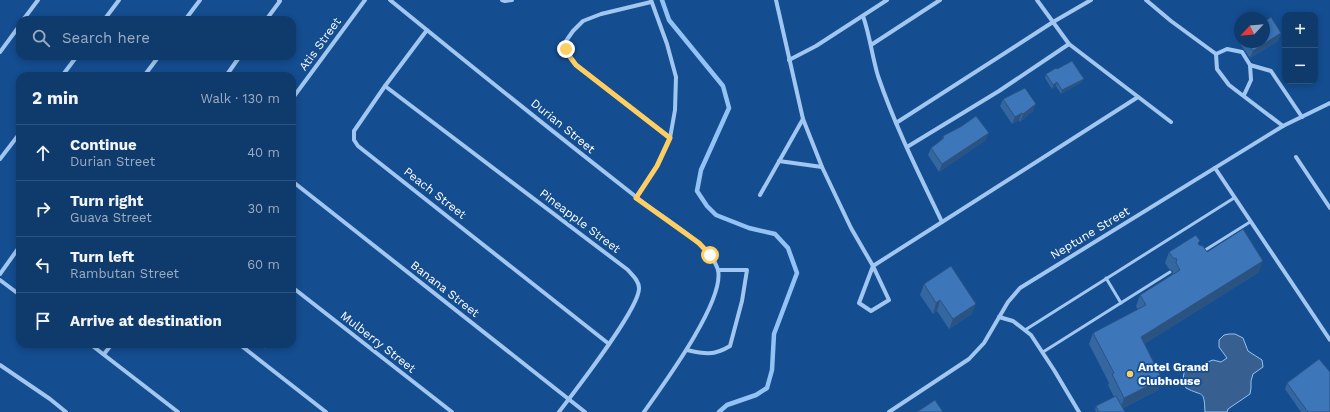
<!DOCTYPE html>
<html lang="en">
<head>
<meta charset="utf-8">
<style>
	body { margin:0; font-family:"Work Sans",sans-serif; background:#184172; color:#f1f3f6 }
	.controls { position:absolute; right:12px; top:12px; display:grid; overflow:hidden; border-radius:8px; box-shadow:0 2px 6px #0003 }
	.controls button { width:36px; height:36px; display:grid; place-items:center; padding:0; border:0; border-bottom:1px solid #2f547f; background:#0f3a6c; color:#f1f3f6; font:20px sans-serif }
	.compass { position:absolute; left:1234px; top:12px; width:36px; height:36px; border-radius:50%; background:#0f3a6c; box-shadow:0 2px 6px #0003; rotate:244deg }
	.stop { position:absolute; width:12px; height:12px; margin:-9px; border:3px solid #ffce61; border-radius:50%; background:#fff }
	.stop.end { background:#ffce61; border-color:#fff; box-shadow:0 1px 4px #0008 }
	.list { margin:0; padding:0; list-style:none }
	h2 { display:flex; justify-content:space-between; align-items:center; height:52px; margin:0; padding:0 16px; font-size:17px }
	h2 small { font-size:13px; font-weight:400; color:#9badc2 }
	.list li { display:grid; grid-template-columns:26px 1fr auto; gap:12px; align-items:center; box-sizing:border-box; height:56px; padding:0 16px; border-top:1px solid #2f547f }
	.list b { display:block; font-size:15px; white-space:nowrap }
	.list p { margin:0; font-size:13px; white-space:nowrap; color:#9badc2 }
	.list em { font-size:13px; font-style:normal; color:#9badc2 }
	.icon { flex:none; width:22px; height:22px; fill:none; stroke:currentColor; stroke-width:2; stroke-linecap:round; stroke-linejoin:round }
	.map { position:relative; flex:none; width:1330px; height:412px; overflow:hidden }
	.search { position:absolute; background:#0f3a6c; box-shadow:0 2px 6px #0003; left:16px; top:16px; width:280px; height:44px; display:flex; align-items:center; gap:10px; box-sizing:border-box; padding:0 14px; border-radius:12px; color:#9badc2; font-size:15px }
	.panel { position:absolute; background:#0f3a6c; box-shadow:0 2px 6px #0003; left:16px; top:72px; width:280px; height:276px; border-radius:12px }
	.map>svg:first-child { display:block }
	.water { fill:#376091; stroke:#93c2f4 }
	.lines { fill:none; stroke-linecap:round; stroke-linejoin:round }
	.stream { stroke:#93c2f4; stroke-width:4.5 }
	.service { stroke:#a1c7f1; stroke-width:3 }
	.minor { stroke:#a1c7f1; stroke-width:4 }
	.wall { fill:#34669f }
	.shaded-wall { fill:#2b5382 }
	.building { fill:#3d77b9; stroke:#2b5382 }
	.route { stroke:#ffce61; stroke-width:5 }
	.poi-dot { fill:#ffce61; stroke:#144d90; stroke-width:1.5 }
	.labels { text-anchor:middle; stroke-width:3.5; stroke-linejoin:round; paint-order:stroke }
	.street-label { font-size:12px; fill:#fff; stroke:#144d90 }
	.poi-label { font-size:12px; font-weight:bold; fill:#fff; stroke:#144d90; text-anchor:start }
</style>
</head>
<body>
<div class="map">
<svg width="1330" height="412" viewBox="0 0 1330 412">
	<rect width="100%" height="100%" fill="#144d90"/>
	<path class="water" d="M1229,334H1235L1243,338L1248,351L1262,360L1263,367L1253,374L1251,381V388L1250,394L1228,409L1227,412H1205C1204,389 1203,397 1186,388C1183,380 1182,376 1186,369L1192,368L1202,369L1205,363L1213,360L1221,362L1227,358L1219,347V340L1224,335Z"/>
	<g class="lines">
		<path class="stream" d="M662,0L669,20L723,86L729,108L701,170L697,191L707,206L716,215L749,228L775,234L788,248L797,273L774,334L772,370L767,388L756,395L727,405L719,412"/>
		<g class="service">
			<path d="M1202,252L1250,222"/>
			<path d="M1106,278L1121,303"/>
			<path d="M1025,330L1234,198"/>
			<path d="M1043,352L1170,272"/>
		</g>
		<g class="minor">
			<path d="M390,0C471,66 553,132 635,196C656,213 679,226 698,243C706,249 715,260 718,270C725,301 663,385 644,412"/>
			<path d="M502,0L505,1L512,0"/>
			<path d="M776,0L803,119L822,167L851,228L873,266L889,300L871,311L859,303L873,266L1138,97"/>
			<path d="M1037,0L1069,44L1171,122"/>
			<path d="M1146,0L1171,21L1216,54L1217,69L1229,85L1283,126"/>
			<path d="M651,2L601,14L583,21L573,31L566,41V49L570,57L576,65L670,138"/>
			<path d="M863,16C870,36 872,56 878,76C895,126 919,174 942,222"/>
			<path d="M23,20L38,0"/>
			<path d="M104,20L119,0"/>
			<path d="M185,20L200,0"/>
			<path d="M266,20L280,1L279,0"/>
			<path d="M427,30L385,86L354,131V140L358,146L609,344"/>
			<path d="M871,45L940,0"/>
			<path d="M0,52L20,25"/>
			<path d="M1216,54L1227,49L1242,52L1250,65L1251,80L1244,95"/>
			<path d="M789,60L816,46L887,0"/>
			<path d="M1250,65L1271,71L1302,117"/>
			<path d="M62,76L77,56"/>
			<path d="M144,76L159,56"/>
			<path d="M226,76L240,56"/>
			<path d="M385,86L628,270C632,275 639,280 639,288C640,308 574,392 559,412"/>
			<path d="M292,99L365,0"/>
			<path d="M896,123L1053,22L1091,0"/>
			<path d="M907,147L999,91L1069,44"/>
			<path d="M1296,157L1330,208"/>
			<path d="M0,159L20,133"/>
			<path d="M779,161L822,167"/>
			<path d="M1215,168L1330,340"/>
			<path d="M292,181L585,412"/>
			<path d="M760,195L803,119"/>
			<path d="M636,198L657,166L670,138L675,110L676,77L667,44L651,0"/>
			<path d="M0,274L20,246"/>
			<path d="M0,280L20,295"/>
			<path d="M292,287L452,412"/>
			<path d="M999,317L1013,321L1031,335L1054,370L1079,412"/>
			<path d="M90,344L178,412"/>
			<path d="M239,344L326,412"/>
			<path d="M687,350C704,354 714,356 730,346L742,301L747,270H718"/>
			<path d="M104,354L112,344"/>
			<path d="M0,365L50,399L66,412"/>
			<path d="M889,412L969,359L984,343L1008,302L1020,288L1283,126L1330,103"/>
		</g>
	</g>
	<g class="wall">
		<path d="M1281,33L1278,41L1250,58L1239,42L1240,41V42H1264Z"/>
		<path d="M1057,69L1082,82L1061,94L1056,86L1052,89L1045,78L1046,74Z"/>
		<path d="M1003,99L1033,111L1020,122L1019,120L1012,124L1000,106Z"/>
		<path d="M943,136L986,140L939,172L928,155L931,148L942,139Z"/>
		<path d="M1199,244V245L1207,252L1259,272L1144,344L1162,379L1158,390L1123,408L1125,412H1096L1095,410L1096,406L1114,397L1108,385L1109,383L1089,344L1093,333L1138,310L1136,306L1140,295L1172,275L1173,271L1169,269L1165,263L1169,252Z"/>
		<path d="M924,284L972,314L949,329L937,311L933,314L920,295Z"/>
		<path d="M260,344H269L265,349Z"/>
		<path d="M1287,383L1330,412H1301L1285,389Z"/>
	</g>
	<g class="shaded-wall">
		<path d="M1281,33L1278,41L1250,58L1253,51Z"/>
		<path d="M1084,79L1082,82L1061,94L1062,90Z"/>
		<path d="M1057,82L1056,86L1052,89L1053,85Z"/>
		<path d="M1036,104L1033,111L1020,122L1023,114Z"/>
		<path d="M1022,113L1019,120L1012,124L1015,117Z"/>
		<path d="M989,133L986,140L939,172L942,164Z"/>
		<path d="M1263,261L1259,272L1136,349L1141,337Z"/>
		<path d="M940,300L937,311L933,314L936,303Z"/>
		<path d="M976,304L972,314L949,329L953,319Z"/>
		<path d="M1162,379L1158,390L1120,409L1124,398Z"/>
	</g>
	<g class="building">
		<path d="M1271,17L1281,33L1253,51L1247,42H1264V22Z"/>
		<path d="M1072,61L1084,79L1062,90L1057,82L1053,85L1046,74L1056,68L1057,69Z"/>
		<path d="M1025,88L1036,104L1023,114L1022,113L1015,117L1003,99Z"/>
		<path d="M976,116L989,133L942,164L931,148L944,138L943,136L962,126Z"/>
		<path d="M1243,229L1263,261L1141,337L1162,379L1124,398L1112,374L1114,373L1093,333L1146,305L1140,295L1180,270L1176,263L1177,259L1173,258L1169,252L1196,235L1200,241L1198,243L1199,245L1203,246L1207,252Z"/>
		<path d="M951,266L976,304L953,319L940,300L936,303L924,284Z"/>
		<path d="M1319,359L1330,372V412H1308L1287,383Z"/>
		<path d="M1116,396L1125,412H1099L1096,406Z"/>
		<path d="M935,400L943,412H917Z"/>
	</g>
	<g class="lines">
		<path class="route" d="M566,49L570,57L576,65L670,138L657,166L636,198L699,243L710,255"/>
	</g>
	<circle class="poi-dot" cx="1130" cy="374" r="4"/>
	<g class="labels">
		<g class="street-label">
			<text transform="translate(320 44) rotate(-54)" y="4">Atis Street</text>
			<text transform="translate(563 126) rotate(39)" y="4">Durian Street</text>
			<text transform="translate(435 193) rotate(38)" y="4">Peach Street</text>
			<text transform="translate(580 221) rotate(37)" y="4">Pineapple Street</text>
			<text transform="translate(1090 233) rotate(-31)" y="4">Neptune Street</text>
			<text transform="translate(445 289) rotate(38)" y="4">Banana Street</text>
			<text transform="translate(378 342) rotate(38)" y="4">Mulberry Street</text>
		</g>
		<g class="poi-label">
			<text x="1138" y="371">Antel Grand<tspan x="1138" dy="14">Clubhouse</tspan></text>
		</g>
	</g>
</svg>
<div class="controls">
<button>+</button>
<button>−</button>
</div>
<svg class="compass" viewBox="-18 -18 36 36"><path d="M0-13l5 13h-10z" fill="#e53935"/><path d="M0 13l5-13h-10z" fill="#9badc2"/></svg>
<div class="stop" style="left:710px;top:255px"></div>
<div class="stop end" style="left:566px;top:49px"></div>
<div class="search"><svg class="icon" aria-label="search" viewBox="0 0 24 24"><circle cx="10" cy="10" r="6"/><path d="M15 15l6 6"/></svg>Search here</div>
<section class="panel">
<h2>2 min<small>Walk · 130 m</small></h2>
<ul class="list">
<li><svg class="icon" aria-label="ahead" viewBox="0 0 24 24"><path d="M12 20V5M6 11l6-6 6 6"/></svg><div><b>Continue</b><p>Durian Street</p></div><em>40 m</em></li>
<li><svg class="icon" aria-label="right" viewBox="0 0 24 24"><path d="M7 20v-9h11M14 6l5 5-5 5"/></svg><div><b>Turn right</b><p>Guava Street</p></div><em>30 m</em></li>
<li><svg class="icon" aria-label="left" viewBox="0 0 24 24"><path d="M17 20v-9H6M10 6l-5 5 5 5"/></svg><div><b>Turn left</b><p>Rambutan Street</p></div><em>60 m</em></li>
<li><svg class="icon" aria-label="arrive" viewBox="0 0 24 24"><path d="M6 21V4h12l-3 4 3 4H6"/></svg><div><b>Arrive at destination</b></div></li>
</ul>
</section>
</div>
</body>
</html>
